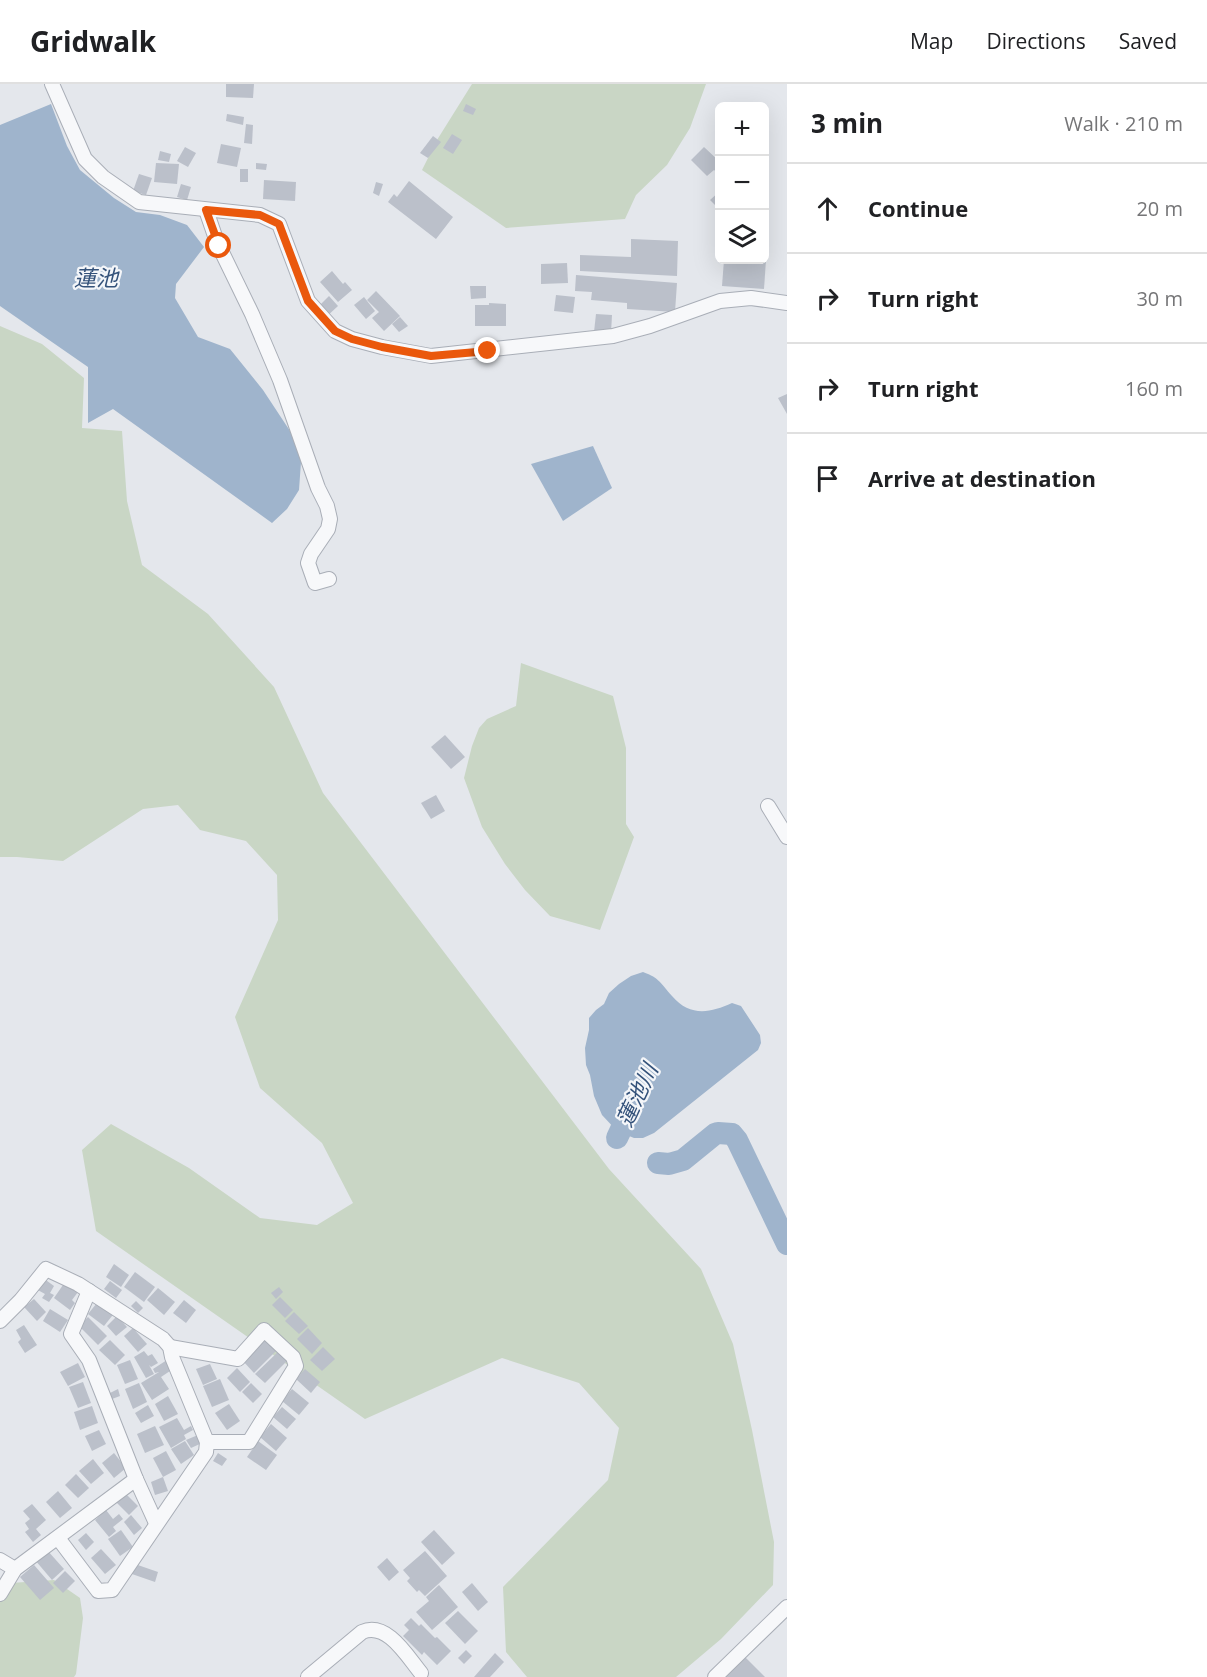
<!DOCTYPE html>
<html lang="en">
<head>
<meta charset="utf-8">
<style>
	body { margin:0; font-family:"Open Sans","Noto Sans JP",sans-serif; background:#f6f6f6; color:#202124 }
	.controls { position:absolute; right:18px; top:18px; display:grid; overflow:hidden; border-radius:9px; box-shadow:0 6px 24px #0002 }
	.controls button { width:54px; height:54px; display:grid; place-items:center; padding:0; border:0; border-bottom:2px solid #e0e0e0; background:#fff; color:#202124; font:30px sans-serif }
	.stop { position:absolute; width:18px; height:18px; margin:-14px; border:4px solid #ea580c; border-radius:50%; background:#fff }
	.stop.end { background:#ea580c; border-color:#fff; box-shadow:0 2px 6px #0008 }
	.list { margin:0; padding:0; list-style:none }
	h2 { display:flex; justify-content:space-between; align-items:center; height:78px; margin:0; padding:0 24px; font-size:26px }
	h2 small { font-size:20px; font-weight:400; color:#757577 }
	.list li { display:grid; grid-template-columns:39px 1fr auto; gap:18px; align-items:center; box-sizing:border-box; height:90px; padding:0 24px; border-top:2px solid #e0e0e0 }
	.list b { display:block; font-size:22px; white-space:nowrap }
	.list em { font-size:20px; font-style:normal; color:#757577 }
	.icon { flex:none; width:33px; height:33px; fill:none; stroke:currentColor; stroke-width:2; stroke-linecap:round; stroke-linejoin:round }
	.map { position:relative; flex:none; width:787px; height:1593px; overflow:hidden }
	header { display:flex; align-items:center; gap:36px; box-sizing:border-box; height:84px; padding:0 30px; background:#fff; border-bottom:2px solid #e0e0e0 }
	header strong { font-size:28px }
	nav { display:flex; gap:33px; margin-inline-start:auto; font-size:21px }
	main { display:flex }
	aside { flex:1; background:#fff }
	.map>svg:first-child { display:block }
	.green { fill:#c9d6c5 }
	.water { fill:#9fb4cc }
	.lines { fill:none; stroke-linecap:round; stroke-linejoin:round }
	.river { stroke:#9fb4cc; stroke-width:22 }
	.building { fill:#bbc0ca }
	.minor-casing { stroke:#a9aeb7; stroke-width:16 }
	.minor { stroke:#f7f8fa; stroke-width:14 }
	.route { stroke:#ea580c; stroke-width:8 }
	.labels { text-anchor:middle; stroke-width:4.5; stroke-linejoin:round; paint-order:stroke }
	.water-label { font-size:22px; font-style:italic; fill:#34527a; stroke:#f4f6f9 }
</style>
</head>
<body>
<header>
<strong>Gridwalk</strong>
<nav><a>Map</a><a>Directions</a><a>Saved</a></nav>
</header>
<main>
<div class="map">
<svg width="787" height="1593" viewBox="0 0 787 1593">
	<rect width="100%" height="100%" fill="#e4e7ec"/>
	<g class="green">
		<path d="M472,0H706L690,44L667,81L636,111L625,135L506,144L422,86L437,56Z"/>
		<path d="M0,242L42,260L84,294L82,344L122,347L127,417L142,481L208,530L274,603L323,709L609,1085L701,1185L733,1260L752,1346L774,1458L773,1501L721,1555L676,1593H527L506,1568L503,1503L608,1396L619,1344L579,1299L502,1274L365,1335L96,1147L82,1066L111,1040L189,1084L260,1134L317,1141L353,1119L322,1059L260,1004L235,933L278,836L277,791L246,757L200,746L178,721L143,725L63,777L17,773H0Z"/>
		<path d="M521,579L613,612L626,664V740L634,753L600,846L550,832L525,806L505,780L482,743L464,694L472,662L479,644L487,635L516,622Z"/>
		<path d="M0,1496L11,1499L54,1496L80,1514L83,1534L76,1590L74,1593H0Z"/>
	</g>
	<g class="water">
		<path d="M51,20L67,62L80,86L114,114L136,128L160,131L187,141L204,163L176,200L175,214L198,253L230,265L263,306L294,353L301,378L299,406L287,425L272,439L113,325L88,339V283L0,222V41Z"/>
		<path d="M593,362L612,404L563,437L531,380Z"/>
		<path d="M643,888C660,894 661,900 672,912C690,933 710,929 732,919L741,922L760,951L761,959L758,966L654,1049L643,1054H634L617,1047L602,1031L594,1012L590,991L586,981L585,964L589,946V934L596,926L604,920L609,909L619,900L631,892Z"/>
	</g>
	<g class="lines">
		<g class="river">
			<path d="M617,1054L632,1022"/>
			<path d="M658,1079L669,1080L683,1076L715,1050L718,1049L732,1050L737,1056L787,1160"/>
		</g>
	</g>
	<g class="building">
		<path d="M226,0H254L253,14L226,13Z"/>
		<path d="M466,20L476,25L473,31L463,27Z"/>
		<path d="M227,30L244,33L243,41L226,37Z"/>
		<path d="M246,40L253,41L252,60L244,59Z"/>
		<path d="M452,50L462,56L453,70L443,64Z"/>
		<path d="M433,52L441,58L428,74L420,69Z"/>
		<path d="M221,60L241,64L237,83L217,79Z"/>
		<path d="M185,63L196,69L188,83L177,77Z"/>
		<path d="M704,63L720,78V88L718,89L714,86L707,92L691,76Z"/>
		<path d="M160,67L171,70L169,78L158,76Z"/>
		<path d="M156,79L179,80L177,100L154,98Z"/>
		<path d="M256,79L267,80L266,86L256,85Z"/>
		<rect x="240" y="85" width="8" height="13"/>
		<path d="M139,90L152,94L146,111L133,107Z"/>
		<path d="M264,96L296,98L295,117L263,115Z"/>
		<path d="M409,97L453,133L436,155L388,118L394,110L397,113Z"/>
		<path d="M376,98L383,100L379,112L373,109Z"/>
		<path d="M181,100L191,103L187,116L177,113Z"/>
		<path d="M720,107V126L710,116Z"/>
		<path d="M764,123L769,124L766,168H764Z"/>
		<path d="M631,155L678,157L677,192L580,187V171L631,173Z"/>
		<path d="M724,176H766L764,205L722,202Z"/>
		<path d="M567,179L568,199L541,200V180Z"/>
		<path d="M332,187L343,200L345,198L352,206L338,218L320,198Z"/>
		<path d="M576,191L677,199L675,228L627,225V219L591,216L592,208L575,207Z"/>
		<path d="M470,202H486V214L471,215Z"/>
		<path d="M376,207L400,232L384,247L372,234L379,228L367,216Z"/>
		<path d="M556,211L575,213L573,229L554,227Z"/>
		<path d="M329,212L338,222L325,234L316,225Z"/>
		<path d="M364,213L375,227L366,235L354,221Z"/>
		<path d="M489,219L506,220V242H475V221H489Z"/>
		<path d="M596,230L612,231L611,249L594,248Z"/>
		<path d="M400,233L408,242L399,248L392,240Z"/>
		<path d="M787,310V330L778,314Z"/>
		<path d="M445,651L465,673L451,685L431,663Z"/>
		<path d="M436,711L445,727L431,735L421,719Z"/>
		<path d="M114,1180L129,1191L121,1203L106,1193Z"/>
		<path d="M135,1188L155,1203L144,1218L124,1203Z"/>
		<path d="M43,1194L54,1202L50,1209L54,1211L49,1218L42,1214L45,1210L36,1205Z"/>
		<path d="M110,1197L122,1206L116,1214L104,1205Z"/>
		<path d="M65,1198L78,1208L72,1216L75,1219L70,1226L54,1214Z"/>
		<path d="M279,1203L283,1208L276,1215L271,1209Z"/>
		<path d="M158,1204L175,1218L164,1231L147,1216Z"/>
		<path d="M280,1213L293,1226L285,1234L272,1221Z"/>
		<path d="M101,1214L116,1227L104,1242L88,1230Z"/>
		<path d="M34,1215L46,1228L37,1237L24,1223Z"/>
		<path d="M184,1216L196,1226L186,1239L173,1229Z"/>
		<path d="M136,1217L143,1224L138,1229L131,1222Z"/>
		<path d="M50,1225L68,1236L60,1248L43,1237Z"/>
		<path d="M294,1228L308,1242L299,1250L285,1237Z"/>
		<path d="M117,1232L127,1243L116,1252L107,1242Z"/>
		<path d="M88,1233L107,1252L98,1261L79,1242Z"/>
		<path d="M24,1241L37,1261L25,1269L18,1258L21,1255L16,1246Z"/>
		<path d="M133,1244L147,1260L138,1268L124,1252Z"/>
		<path d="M308,1244L322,1259L312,1270L297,1255Z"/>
		<path d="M266,1252L278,1265L254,1289L242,1276Z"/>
		<path d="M110,1256L125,1271L115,1281L99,1266Z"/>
		<path d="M323,1263L335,1275L322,1287L310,1276Z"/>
		<path d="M280,1266L289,1275L265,1299L255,1290Z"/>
		<path d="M144,1267L148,1272L152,1270L158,1279L151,1283L149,1281L154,1290L146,1294L134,1273Z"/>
		<path d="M130,1276L138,1295L125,1300L117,1281Z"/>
		<path d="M167,1276L173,1285L161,1293L169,1305L152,1316L141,1299L159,1288L155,1289L153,1285Z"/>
		<path d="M78,1279L85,1293L68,1302L60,1288Z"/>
		<path d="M210,1280L217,1295L203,1301L196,1285Z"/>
		<path d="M237,1284L250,1298L240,1308L227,1294Z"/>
		<path d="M305,1285L320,1298L311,1309L296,1295Z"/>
		<path d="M220,1295L229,1316L212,1323L203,1302Z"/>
		<path d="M83,1298L91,1319L78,1324L69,1303Z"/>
		<path d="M139,1299L147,1318L133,1325L125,1305Z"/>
		<path d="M251,1299L262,1310L253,1319L242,1308Z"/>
		<path d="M118,1305L120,1312L112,1315L110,1309Z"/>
		<path d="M292,1305L309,1319L299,1331L282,1317Z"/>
		<path d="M168,1312L178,1330L164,1337L155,1320Z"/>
		<path d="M229,1320L240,1337L227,1346L215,1329Z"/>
		<path d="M148,1321L154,1332L141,1339L135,1329Z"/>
		<path d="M92,1322L98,1339L80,1346L74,1328Z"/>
		<path d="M282,1323L296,1335L287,1345L273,1333Z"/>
		<path d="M177,1334L184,1346L191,1342L193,1346L184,1351L186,1355L171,1364L159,1343Z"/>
		<path d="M271,1340L287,1354L276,1367L260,1353Z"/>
		<path d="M155,1342L164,1361L145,1369L137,1350Z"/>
		<path d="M99,1346L106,1360L92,1367L85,1352Z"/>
		<path d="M198,1351L202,1359L191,1364L186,1356Z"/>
		<path d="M185,1357L194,1371L181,1380L171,1365Z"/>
		<path d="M258,1357L277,1371L266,1386L247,1373Z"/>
		<path d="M166,1367L176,1386L163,1393L153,1374Z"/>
		<path d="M114,1369L126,1384L114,1394L102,1379Z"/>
		<path d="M218,1369L227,1375L222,1382L213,1377Z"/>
		<path d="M93,1375L104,1389L91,1400L79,1387Z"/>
		<path d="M76,1390L89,1404L78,1414L65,1401Z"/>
		<path d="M163,1393L168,1407L155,1411L151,1398Z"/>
		<path d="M58,1407L72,1424L60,1434L46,1418Z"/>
		<path d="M124,1408L138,1422L129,1431L115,1417Z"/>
		<path d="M32,1420L46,1436L36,1445L41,1451L33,1458L25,1448L29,1445L25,1439L30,1435L23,1427Z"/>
		<path d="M106,1426L113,1435L119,1430L123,1435L113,1443L116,1447L109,1453L95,1436Z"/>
		<path d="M131,1431L142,1444L134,1451L124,1438Z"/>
		<path d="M121,1446L133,1463L120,1472L108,1455Z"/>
		<path d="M434,1446L455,1469L442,1481L421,1458Z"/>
		<path d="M86,1449L94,1458L86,1466L78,1456Z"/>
		<path d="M101,1465L116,1481L105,1490L91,1474Z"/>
		<path d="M47,1466L64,1485L52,1496L35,1476Z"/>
		<path d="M425,1467L447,1492L425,1512L419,1506L417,1508L407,1497L410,1494L403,1486Z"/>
		<path d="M387,1474L399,1488L389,1497L377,1483Z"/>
		<path d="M132,1479L158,1488L155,1498L129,1489Z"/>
		<path d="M34,1481L54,1504L40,1516L20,1493Z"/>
		<path d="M65,1487L75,1497L63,1509L53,1499Z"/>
		<path d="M472,1499L488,1518L478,1527L462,1508Z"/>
		<path d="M439,1501L458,1523L432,1546L416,1528L429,1517L426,1513Z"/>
		<path d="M458,1527L478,1547L465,1560L445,1539Z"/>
		<path d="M411,1534L419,1542L421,1540L435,1554L437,1553L451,1567L437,1581L424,1568L422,1571L403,1552L409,1546L404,1541Z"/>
		<path d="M466,1566L472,1572L464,1580L458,1574Z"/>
		<path d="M495,1569L504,1578L490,1593H474Z"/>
		<path d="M743,1571L765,1593H720Z"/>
	</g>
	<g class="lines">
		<defs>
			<g id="minor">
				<path d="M52,0L85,75L103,93L139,118L260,131L279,140L308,217L335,247L352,255L382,263L431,272L613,252L650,242L720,217L751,214L787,219"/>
				<path d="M206,126L217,158L252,230L280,296L318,404L327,422L330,435L328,445L311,470L308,479L315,499L329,495"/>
				<path d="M768,722L787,753"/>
				<path d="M89,1207L71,1250L89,1276L136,1395L156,1439"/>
				<path d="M0,1237L21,1216L46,1185L78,1200L163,1255L170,1263L172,1273L207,1358L206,1368L112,1506L98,1507L58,1454"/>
				<path d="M170,1263L238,1275L264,1246L293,1273L296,1282L249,1358H207"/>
				<path d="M0,1476L15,1485"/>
				<path d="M0,1510L15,1485L136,1395"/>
				<path d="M308,1593L362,1548C387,1537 407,1572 421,1589"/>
				<path d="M715,1593L787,1523"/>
			</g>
		</defs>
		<use href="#minor" class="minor-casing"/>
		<use href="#minor" class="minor"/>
	</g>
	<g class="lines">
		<path class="route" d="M219,162L206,126L260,131L279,140L308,217L335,247L352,255L382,263L431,272L488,267"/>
	</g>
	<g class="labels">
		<g class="water-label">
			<text x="96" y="202">蓮池</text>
			<text transform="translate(637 1011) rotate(-65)" y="8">蓮池川</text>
		</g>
	</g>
</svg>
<div class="controls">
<button>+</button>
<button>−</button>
<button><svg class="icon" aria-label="layers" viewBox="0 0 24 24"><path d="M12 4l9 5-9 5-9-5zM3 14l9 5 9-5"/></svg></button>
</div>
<div class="stop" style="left:219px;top:162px"></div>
<div class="stop end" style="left:488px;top:267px"></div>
</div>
<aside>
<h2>3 min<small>Walk · 210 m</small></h2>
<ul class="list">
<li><svg class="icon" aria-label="ahead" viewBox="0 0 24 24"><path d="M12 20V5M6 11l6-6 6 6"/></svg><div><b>Continue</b></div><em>20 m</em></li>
<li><svg class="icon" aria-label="right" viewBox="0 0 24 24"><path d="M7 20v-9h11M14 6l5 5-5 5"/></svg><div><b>Turn right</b></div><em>30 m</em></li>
<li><svg class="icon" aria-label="right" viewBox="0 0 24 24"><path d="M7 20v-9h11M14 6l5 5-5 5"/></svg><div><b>Turn right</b></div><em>160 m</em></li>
<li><svg class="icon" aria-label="arrive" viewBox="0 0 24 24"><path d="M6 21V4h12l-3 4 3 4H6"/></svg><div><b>Arrive at destination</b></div></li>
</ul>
</aside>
</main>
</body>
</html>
